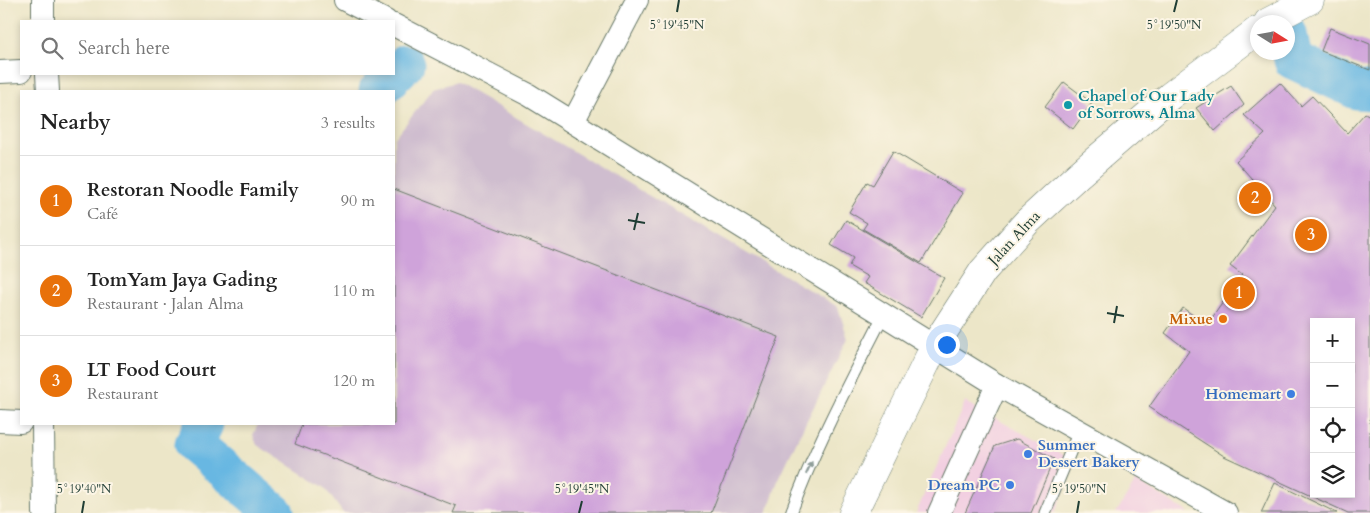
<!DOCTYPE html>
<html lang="en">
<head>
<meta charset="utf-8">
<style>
	body { margin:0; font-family:Cardo,serif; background:#f6f6f6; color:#222 }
	.controls { position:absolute; right:15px; bottom:15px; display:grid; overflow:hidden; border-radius:0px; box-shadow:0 2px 8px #0003 }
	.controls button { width:45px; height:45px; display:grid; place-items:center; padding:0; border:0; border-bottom:1px solid #e0e0e0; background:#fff; color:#222; font:25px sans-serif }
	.compass { position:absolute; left:1250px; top:15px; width:45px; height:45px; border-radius:50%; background:#fff; box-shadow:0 2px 8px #0003; rotate:101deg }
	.you { position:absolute; left:946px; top:344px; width:18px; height:18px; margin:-12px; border:4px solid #fff; border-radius:50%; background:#1a73e8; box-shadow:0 0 0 8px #1a73e833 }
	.badge { display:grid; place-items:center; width:32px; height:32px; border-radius:50%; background:#d1495b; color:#fff; font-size:16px; font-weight:700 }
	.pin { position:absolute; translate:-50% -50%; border:2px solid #fff; box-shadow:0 1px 5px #0006 }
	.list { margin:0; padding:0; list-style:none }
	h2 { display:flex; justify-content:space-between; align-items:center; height:65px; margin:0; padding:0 20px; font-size:21px }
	h2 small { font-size:16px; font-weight:400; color:#767676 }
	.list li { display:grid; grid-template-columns:32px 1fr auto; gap:15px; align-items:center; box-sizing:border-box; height:90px; padding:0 20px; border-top:1px solid #e0e0e0 }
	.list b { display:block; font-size:19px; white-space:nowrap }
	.list p { margin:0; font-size:16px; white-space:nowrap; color:#767676 }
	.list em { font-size:16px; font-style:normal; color:#767676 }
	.icon { flex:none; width:28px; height:28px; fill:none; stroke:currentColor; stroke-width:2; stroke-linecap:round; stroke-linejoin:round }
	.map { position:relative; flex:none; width:1370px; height:513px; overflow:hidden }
	.search { position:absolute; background:#fff; box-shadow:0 2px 8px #0003; left:20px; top:20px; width:375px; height:55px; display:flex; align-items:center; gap:12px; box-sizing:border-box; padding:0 18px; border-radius:0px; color:#767676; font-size:19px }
	.panel { position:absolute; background:#fff; box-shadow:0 2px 8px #0003; left:20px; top:90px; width:375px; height:335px; border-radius:0px }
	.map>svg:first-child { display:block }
	.built { fill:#f2cfe1 }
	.industrial { fill:#cfbdcf }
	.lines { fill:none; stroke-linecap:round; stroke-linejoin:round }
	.river { stroke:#67b7e2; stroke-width:39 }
	.building { fill:#cfa3da; fill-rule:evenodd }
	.lane-casing { stroke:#677868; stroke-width:13 }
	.street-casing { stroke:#677868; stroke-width:24 }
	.secondary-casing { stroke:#677868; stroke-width:29 }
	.lane { stroke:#fff; stroke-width:11 }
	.street { stroke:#fff; stroke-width:22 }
	.secondary { stroke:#fff; stroke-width:28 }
	.oneway { fill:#8f9e9a }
	.ticks { fill:none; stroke:#1f3d34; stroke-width:2 }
	.culture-dot { fill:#0f9aa8; stroke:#fcf5e5; stroke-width:2 }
	.food-dot { fill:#e8710a; stroke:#fcf5e5; stroke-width:2 }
	.shop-dot { fill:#3f7fe0; stroke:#fcf5e5; stroke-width:2 }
	.labels { text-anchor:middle; stroke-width:4; stroke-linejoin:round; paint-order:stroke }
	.culture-label { font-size:15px; font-weight:bold; fill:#0d838f; stroke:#fcf5e5; text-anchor:start }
	.street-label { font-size:15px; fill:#1f3d34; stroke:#fcf5e5 }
	.food-label { font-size:15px; font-weight:bold; fill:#c56008; stroke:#fcf5e5; text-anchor:end }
	.shop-label { font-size:15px; font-weight:bold; fill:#366cbe; stroke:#fcf5e5; text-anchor:end }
	.ticks-label { font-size:12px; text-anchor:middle; fill:#1f3d34; stroke:#fcf5e5; stroke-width:4; stroke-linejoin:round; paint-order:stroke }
</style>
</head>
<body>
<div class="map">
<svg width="1370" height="513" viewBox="0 0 1370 513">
	<rect width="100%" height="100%" fill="#fcf5e5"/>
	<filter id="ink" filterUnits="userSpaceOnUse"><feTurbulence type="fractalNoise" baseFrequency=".02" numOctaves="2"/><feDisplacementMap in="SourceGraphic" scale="10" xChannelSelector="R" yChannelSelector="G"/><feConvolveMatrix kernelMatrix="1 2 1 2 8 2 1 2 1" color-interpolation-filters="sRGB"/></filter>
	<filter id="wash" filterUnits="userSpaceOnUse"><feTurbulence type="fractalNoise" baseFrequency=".0096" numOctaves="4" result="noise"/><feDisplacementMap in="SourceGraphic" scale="20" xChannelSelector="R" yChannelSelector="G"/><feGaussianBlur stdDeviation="1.12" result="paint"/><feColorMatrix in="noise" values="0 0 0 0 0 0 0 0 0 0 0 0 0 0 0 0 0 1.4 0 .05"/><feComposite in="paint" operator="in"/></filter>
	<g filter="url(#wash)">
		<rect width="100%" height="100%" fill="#ece6c8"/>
		<g class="built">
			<path d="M965,402L1076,462L1055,513H916Z"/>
			<path d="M1136,481L1189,513H1116Z"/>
		</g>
		<path class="industrial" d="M456,82L838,307L848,339L798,438L777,483L767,513H343L324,487L257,445L253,435L258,424H394V139L433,89Z"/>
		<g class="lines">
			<g class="river">
				<path d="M1288,34L1293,60L1356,90L1370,91"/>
				<path d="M378,91L405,64"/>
				<path d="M204,424L194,444L275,513"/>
			</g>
		</g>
		<g id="blocks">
			<g class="building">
				<path d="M1330,28L1370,44V70L1321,51Z"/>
				<path d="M1064,82L1092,103L1073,129L1045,107Z"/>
				<path d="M1280,83L1301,106L1312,96L1347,133L1365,113L1370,116V513H1348L1224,456L1149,407L1189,351L1165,333L1183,308L1207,325L1242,275L1230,266L1275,205L1236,161L1265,134L1244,115ZM1314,322H1351V494H1314Z"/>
				<path d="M1231,86L1244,105L1215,131L1196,108Z"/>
				<path d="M893,151L963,193L921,263L863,229L867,223L849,212L867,182L873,185Z"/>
				<path d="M394,189L779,337L711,513H453L456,506L295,444L302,424H394Z"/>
				<path d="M846,220L944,278L921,317L864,283L868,277L849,266L853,258L831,245Z"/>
				<path d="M1017,439L1054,459L1031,513H965L995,446Z"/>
				<path d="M1275,483L1337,513H1261Z"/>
			</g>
		</g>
	</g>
	<g filter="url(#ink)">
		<use href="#blocks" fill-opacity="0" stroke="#677868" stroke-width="1"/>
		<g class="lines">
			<defs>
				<g id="lane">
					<path d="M791,513C816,444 851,379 884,314"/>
					<path d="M1045,513L1079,431"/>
				</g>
				<g id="street">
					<path d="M345,0L386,21"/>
					<path d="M43,21V0"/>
					<path d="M394,25L529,95L997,385L1226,513"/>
					<path d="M0,72L21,71"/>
					<path d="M47,74L48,91"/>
					<path d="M573,122L637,0"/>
					<path d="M0,421L21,422"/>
					<path d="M43,424L44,513"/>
					<path d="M939,513L997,385"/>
				</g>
				<g id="secondary">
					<path d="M1268,22L1310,0"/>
					<path d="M853,513L935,345L983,271L1027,222L1077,176L1170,96L1258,30"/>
				</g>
			</defs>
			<use href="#lane" class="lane-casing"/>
			<use href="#street" class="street-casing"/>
			<use href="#secondary" class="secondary-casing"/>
			<use href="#lane" class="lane"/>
			<use href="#street" class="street"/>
			<use href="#secondary" class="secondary"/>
		</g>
		<defs><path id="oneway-solid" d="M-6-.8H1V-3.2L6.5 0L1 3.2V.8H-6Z" transform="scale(1.25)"/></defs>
		<use class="oneway" href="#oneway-solid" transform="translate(809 468) rotate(-65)"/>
	</g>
	<path class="ticks" d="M677,12L679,0M1174,12L1177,0M628,220L645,223M634,230L638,213M1107,313L1124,316M1114,323L1117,306M82,513L84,501M579,513L582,501M1077,513L1079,501"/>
	<circle class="culture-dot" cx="1068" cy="105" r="5"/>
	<circle class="food-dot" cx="1223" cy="319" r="5"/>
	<g class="shop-dot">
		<circle cx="1291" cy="394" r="5"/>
		<circle cx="1028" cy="454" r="5"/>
		<circle cx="1010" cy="485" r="5"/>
	</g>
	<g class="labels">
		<g class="culture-label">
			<text x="1078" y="101">Chapel of Our Lady<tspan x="1078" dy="17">of Sorrows, Alma</tspan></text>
		</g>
		<g class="street-label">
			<text transform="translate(1014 238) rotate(-47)" y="5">Jalan Alma</text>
		</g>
		<g class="food-label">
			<text x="1213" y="324">Mixue</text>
		</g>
		<g class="shop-label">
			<text x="1281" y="399">Homemart</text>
			<text x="1038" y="450" text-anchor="start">Summer<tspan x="1038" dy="17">Dessert Bakery</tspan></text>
			<text x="1000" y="490">Dream PC</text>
		</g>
	</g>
	<g class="ticks-label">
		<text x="677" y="29">5°19'45"N</text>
		<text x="1174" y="29">5°19'50"N</text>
		<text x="84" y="493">5°19'40"N</text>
		<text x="582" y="493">5°19'45"N</text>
		<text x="1079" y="493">5°19'50"N</text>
	</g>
</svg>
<div class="controls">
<button>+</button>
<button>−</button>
<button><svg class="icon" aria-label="locate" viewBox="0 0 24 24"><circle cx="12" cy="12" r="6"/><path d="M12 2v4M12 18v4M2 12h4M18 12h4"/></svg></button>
<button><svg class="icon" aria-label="layers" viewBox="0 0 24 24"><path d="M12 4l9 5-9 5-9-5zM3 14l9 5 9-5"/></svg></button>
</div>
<svg class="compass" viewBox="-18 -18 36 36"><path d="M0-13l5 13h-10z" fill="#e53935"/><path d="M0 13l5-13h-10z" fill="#767676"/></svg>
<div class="you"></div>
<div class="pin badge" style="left:1239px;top:293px;background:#e8710a">1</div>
<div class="pin badge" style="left:1255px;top:198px;background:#e8710a">2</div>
<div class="pin badge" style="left:1311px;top:235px;background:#e8710a">3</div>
<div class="search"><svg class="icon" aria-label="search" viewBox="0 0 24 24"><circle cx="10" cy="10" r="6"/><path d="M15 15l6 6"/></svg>Search here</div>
<section class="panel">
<h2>Nearby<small>3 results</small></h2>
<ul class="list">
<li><span class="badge" style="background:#e8710a">1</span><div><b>Restoran Noodle Family</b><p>Café</p></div><em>90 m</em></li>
<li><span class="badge" style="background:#e8710a">2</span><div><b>TomYam Jaya Gading</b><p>Restaurant · Jalan Alma</p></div><em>110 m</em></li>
<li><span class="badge" style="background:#e8710a">3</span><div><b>LT Food Court</b><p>Restaurant</p></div><em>120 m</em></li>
</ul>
</section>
</div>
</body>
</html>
